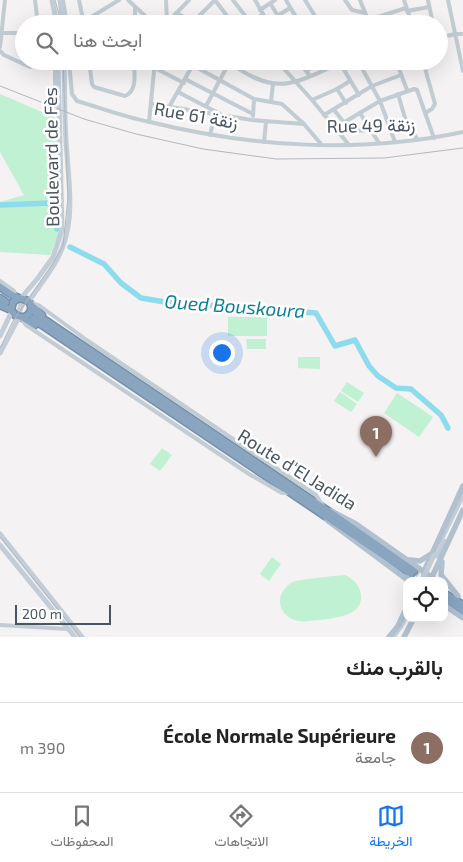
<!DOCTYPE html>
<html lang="ar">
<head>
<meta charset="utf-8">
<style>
	body { margin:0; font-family:"Exo 2",Vazirmatn,sans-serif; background:#f6f6f6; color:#222; direction:rtl }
	.controls { position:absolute; right:15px; bottom:15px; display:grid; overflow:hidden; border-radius:10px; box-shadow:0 5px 20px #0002 }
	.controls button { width:45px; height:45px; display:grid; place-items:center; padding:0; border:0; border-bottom:1px solid #e0e0e0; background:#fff; color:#222; font:25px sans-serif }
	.scale { position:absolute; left:15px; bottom:12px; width:96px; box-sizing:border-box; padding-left:5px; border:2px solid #495560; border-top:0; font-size:14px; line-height:18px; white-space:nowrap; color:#495560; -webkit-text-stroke:4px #fff; paint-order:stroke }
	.you { position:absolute; left:221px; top:352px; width:18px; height:18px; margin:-12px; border:4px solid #fff; border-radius:50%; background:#1a73e8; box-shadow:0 0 0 8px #1a73e833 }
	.badge { display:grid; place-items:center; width:32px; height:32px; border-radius:50%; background:#1676e9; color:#fff; font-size:16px; font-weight:700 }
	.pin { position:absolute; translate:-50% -41px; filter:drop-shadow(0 1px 2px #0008) }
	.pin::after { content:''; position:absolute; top:26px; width:18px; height:15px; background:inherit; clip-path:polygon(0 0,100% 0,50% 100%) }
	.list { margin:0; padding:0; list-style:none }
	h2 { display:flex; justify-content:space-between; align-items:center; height:65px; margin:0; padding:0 20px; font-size:21px }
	h2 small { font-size:16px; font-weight:400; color:#767676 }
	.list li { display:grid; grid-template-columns:32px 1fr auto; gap:15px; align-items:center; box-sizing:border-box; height:90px; padding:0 20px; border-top:1px solid #e0e0e0 }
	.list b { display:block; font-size:19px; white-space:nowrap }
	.list p { margin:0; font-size:16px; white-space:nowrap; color:#767676 }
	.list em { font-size:16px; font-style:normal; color:#767676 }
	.icon { flex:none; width:28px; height:28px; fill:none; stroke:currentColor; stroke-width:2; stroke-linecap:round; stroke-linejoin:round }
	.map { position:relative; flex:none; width:463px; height:637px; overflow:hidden; direction:ltr }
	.search { position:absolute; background:#fff; box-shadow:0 5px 20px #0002; left:15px; right:15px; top:15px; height:55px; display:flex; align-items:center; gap:12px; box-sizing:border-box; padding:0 18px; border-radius:28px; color:#767676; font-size:19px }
	.sheet { height:155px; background:#fff }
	nav { display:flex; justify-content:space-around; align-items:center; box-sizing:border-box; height:70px; border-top:1px solid #e0e0e0; background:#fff; font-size:14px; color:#767676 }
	nav a { display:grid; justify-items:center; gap:2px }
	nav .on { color:#1676e9 }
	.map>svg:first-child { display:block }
	.green { fill:#c0f1d2 }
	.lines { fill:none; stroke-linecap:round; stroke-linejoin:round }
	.river { stroke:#8ddcee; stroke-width:5.5 }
	.highway-tunnel { stroke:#c9cbce; stroke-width:6; stroke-dasharray:6 3; stroke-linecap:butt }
	.highway-casing { stroke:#7490ac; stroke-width:9 }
	.street { stroke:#c2ccd3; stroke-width:4 }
	.secondary { stroke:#c2cdd8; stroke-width:5 }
	.primary { stroke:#b1c1d0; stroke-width:5.5 }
	.highway { stroke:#89a5c0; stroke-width:6 }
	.tram { stroke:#b4b7bc; stroke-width:1 }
	.rail { stroke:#b4b7bc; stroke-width:1 }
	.secondary-bridge { stroke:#c2cdd8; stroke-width:5 }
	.labels { text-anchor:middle; stroke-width:5; stroke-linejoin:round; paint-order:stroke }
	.street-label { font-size:18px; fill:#495560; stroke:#fff }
	.water-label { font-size:19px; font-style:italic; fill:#0b7f9a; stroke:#fff }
</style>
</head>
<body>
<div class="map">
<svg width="463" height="637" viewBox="0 0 463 637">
	<rect width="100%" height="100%" fill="#f4f2f2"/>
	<g class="green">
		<path d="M0,94L56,118L60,208L58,235L50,255L0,252V202L24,195L0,152Z"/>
		<rect x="228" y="317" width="39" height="19"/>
		<path d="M246,339H266V349H247Z"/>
		<path d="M298,357H320V369L298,368Z"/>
		<path d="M347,382L364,393L358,402L341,391Z"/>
		<path d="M340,392L357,404L351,412L334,401Z"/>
		<path d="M397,393L433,417L419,437L384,413Z"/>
		<path d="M162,448L172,455L160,471L150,464Z"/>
		<path d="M272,557L281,564L269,581L260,574Z"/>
		<path d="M345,575C353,579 360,585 361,595C364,619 324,619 308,621C283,625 269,598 291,583C297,579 335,576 345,575Z"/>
	</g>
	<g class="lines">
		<g class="river">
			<path d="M0,205L51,203L58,210L57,229"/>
			<path d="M70,247L104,264L121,283L141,298L165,302L316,313L335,346L355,340L369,366L378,376L396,388L411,389L441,415L448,428"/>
		</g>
		<g class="highway-tunnel">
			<path d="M12,298L35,314"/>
			<path d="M9,304L30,317"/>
			<path d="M414,571L427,581"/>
		</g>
		<defs>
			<g id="highway">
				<path d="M0,287C5,290 12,296 19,298C27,300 32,300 31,311C28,317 22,319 15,315L11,310L13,302L19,298"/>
				<path d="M0,298L6,302"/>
				<path d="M0,305L11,310"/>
				<path d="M31,305L42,315"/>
				<path d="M36,314L337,517L414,571"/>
				<path d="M23,318L35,325"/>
				<path d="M33,319L411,574"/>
				<path d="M444,593L463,605"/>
				<path d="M444,598L463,611"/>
			</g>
		</defs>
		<use href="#highway" class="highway-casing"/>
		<g class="street">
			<path d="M35,0L38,24"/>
			<path d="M63,0L67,24"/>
			<path d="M79,0L84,24"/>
			<path d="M128,0L154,24"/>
			<path d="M166,0L167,23"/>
			<path d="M215,0L233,24"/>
			<path d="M233,0L246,17L255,24"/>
			<path d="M286,0L300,24"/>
			<path d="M305,0L320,24"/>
			<path d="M345,0L352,10L365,13"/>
			<path d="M360,0L368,20L406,8"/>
			<path d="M404,0L412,24"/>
			<path d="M428,0L433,24"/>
			<path d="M448,0L463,71"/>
			<path d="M270,3L283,24"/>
			<path d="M135,8V24"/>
			<path d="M260,10L275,0"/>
			<path d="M407,11L429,7"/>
			<path d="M176,13L199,24"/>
			<path d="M263,14L267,21H269L290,8"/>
			<path d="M381,16L384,24"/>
			<path d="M194,21L215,0"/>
			<path d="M83,22L119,0"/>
			<path d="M252,22L263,14L255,0"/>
			<path d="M166,24L189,0"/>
			<path d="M3,33H24"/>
			<path d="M439,38L455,34H463"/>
			<path d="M0,47L5,0"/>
			<path d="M0,51L4,55L30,67L33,66L34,61"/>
			<path d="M69,61L72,94L77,101C101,108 125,117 150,122C251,147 361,154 463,132"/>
			<path d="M89,61L92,84L94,87L125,96C138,91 134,73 134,61"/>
			<path d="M185,61L254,99L282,104L304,124L321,144"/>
			<path d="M227,61C278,98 292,84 345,61"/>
			<path d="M265,61L280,64"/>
			<path d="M277,61L312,100L349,145"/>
			<path d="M298,61L310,76"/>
			<path d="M358,61L380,101L395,142"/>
			<path d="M396,61L407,90"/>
			<path d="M423,61L435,104L432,109L425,113"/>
			<path d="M340,63L359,95"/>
			<path d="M155,68L184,83"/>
			<path d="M306,71L322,61"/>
			<path d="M185,79L253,114"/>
			<path d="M55,88V61"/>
			<path d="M337,89L346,103"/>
			<path d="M178,92L222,115"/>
			<path d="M398,94L405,118L417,139"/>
			<path d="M312,100L337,89L350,81"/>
			<path d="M271,102L273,84"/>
			<path d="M152,104L252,120L304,124"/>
			<path d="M206,106L229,63"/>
			<path d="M169,107L195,61"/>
			<path d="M334,110L351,131L371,130"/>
			<path d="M360,113L379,143"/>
			<path d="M324,115L372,86L401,75"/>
			<path d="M253,116L254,99"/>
			<path d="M149,122L155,61"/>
			<path d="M343,123L380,101L414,89L417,90L434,138"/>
			<path d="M210,135L215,115"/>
			<path d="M264,142L266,122"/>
			<path d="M0,281L14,291L15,296"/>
			<path d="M31,303L40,306L88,341L316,495L323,506"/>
			<path d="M21,318L26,325L249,474L282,493H289"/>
			<path d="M0,625L68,629"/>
		</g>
		<g class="secondary">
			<path d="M52,0L57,24"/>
			<path d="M60,0L63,24"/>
			<path d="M21,298L38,278L53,257L62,230L58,61"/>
			<path d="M29,301C41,283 56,266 63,246C74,216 69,184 67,154C64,123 65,92 64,61"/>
			<path d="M0,336L12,311"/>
			<path d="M0,353L19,317"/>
			<path d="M0,534L82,637"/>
			<path d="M440,542L463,495"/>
			<path d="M0,545L75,637"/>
			<path d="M437,556L444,541"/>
			<path d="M393,637L401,626L407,614"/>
		</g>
		<g class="primary">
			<path d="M331,511L356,524L437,581"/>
			<path d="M327,520L409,581"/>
			<path d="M410,560L420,561L431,554"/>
			<path d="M442,562L441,575L458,596"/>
			<path d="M406,577L418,581L426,580"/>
			<path d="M432,577L463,510"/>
			<path d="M426,581L424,574L426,567L463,486"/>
			<path d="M444,605L463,618"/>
			<path d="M389,637L398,626L407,607"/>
			<path d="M404,637L414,618"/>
		</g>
		<use href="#highway" class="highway"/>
		<g class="tram">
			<path d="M55,0L59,15L60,24"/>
			<path d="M0,348L13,321L52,265L63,246L68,198L63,61"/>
			<path d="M0,537L80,637"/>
		</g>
		<path class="rail" d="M0,86L84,119L136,134L203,149L276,159L384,158L463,148"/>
		<path class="secondary-bridge" d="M422,581L434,555"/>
	</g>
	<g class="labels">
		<g class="street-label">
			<text transform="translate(196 116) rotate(10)" y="6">Rue 61 زنقة</text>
			<text transform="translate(371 126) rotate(-1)" y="6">Rue 49 زنقة</text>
			<text transform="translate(52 157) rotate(-91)" y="6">Boulevard de Fès</text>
			<text transform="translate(297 470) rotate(32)" y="6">Route d'El Jadida</text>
		</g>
		<g class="water-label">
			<text transform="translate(235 306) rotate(4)" y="7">Oued Bouskoura</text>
		</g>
	</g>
</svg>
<div class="controls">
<button><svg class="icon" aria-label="locate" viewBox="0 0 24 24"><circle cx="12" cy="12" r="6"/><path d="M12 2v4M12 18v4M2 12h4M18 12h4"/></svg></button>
</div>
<div class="scale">200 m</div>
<div class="you"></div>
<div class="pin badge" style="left:376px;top:457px;background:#8d6e63">1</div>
<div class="search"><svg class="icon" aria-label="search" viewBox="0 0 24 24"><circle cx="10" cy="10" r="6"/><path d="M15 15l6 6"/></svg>ابحث هنا</div>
</div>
<section class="sheet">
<h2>بالقرب منك<small></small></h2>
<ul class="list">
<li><span class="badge" style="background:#8d6e63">1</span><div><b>École Normale Supérieure</b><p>جامعة</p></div><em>390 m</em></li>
</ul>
</section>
<nav>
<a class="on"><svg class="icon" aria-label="map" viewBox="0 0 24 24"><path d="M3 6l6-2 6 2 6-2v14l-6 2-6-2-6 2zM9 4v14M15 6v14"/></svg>الخريطة</a>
<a><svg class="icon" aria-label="directions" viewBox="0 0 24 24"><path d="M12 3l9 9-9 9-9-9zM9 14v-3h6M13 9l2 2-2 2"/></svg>الاتجاهات</a>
<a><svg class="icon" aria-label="saved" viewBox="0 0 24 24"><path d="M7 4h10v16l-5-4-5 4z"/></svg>المحفوظات</a>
</nav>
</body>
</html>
